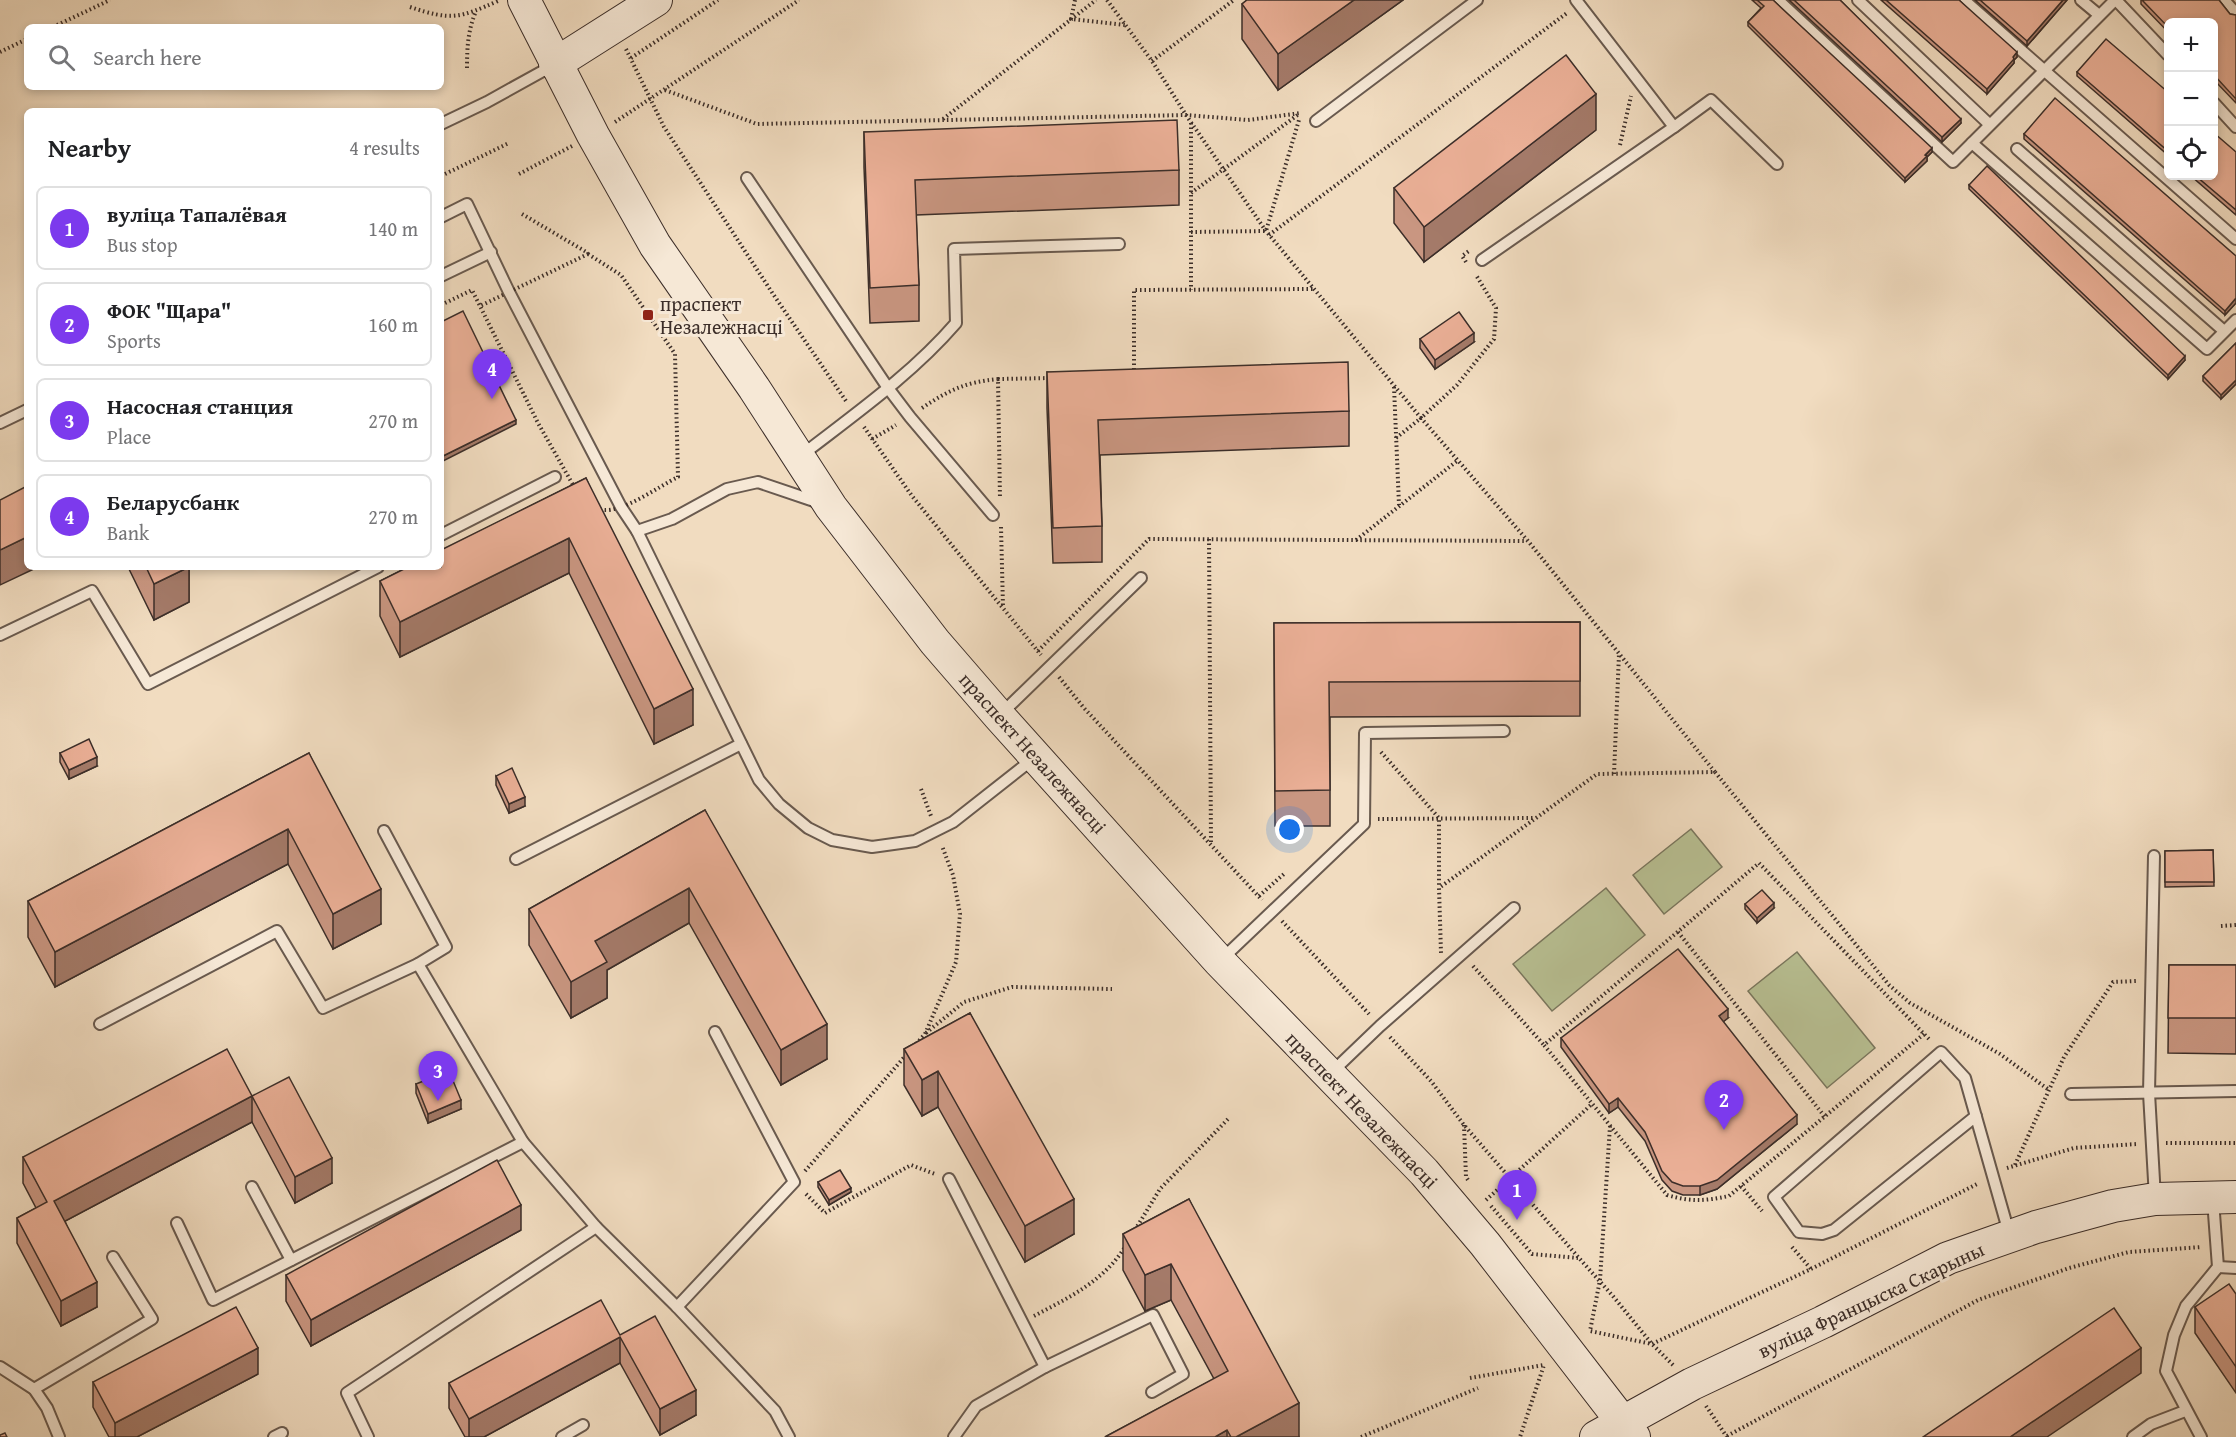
<!DOCTYPE html>
<html lang="en">
<head>
<meta charset="utf-8">
<style>
	body { margin:0; font-family:"Gentium Book Plus",serif; background:#f2f2f2; color:#202124 }
	.controls { position:absolute; right:18px; top:18px; display:grid; overflow:hidden; border-radius:9px; box-shadow:0 3px 9px #0003 }
	.controls button { width:54px; height:54px; display:grid; place-items:center; padding:0; border:0; border-bottom:2px solid #e0e0e0; background:#fff; color:#202124; font:30px sans-serif }
	.you { position:absolute; left:1290px; top:830px; width:21px; height:21px; margin:-15px; border:4px solid #fff; border-radius:50%; background:#1a73e8; box-shadow:0 0 0 9px #1a73e833 }
	.badge { display:grid; place-items:center; width:39px; height:39px; border-radius:50%; background:#7c3aed; color:#fff; font-size:20px; font-weight:700 }
	.pin { position:absolute; translate:-50% -50px; filter:drop-shadow(0 2px 3px #0008) }
	.pin::after { content:''; position:absolute; top:32px; width:21px; height:18px; background:inherit; clip-path:polygon(0 0,100% 0,50% 100%) }
	.list { margin:0; padding:0; list-style:none }
	h2 { display:flex; justify-content:space-between; align-items:center; height:78px; margin:0; padding:0 24px; font-size:26px }
	h2 small { font-size:20px; font-weight:400; color:#757577 }
	.list li { display:grid; grid-template-columns:39px 1fr auto; gap:18px; align-items:center; box-sizing:border-box; height:84px; margin:0 12px 12px; padding:0 12px; border:2px solid #e0e0e0; border-radius:9px }
	.list b { display:block; font-size:22px; white-space:nowrap }
	.list p { margin:0; font-size:20px; white-space:nowrap; color:#757577 }
	.list em { font-size:20px; font-style:normal; color:#757577 }
	.icon { flex:none; width:33px; height:33px; fill:none; stroke:currentColor; stroke-width:2; stroke-linecap:round; stroke-linejoin:round }
	.map { position:relative; flex:none; width:2236px; height:1437px; overflow:hidden }
	.search { position:absolute; background:#fff; box-shadow:0 3px 9px #0003; left:24px; top:24px; width:420px; height:66px; display:flex; align-items:center; gap:15px; box-sizing:border-box; padding:0 21px; border-radius:9px; color:#757577; font-size:22px }
	.panel { position:absolute; background:#fff; box-shadow:0 3px 9px #0003; left:24px; top:108px; width:420px; height:462px; border-radius:9px }
	.map>svg:first-child { display:block }
	.green { fill:#b8c093; stroke:#7a775e; stroke-width:1.5 }
	.lines { fill:none; stroke-linecap:round; stroke-linejoin:round }
	.lane-casing { stroke:#695a4f; stroke-width:14 }
	.secondary-casing { stroke:#3c2e29; stroke-width:34 }
	.path { stroke:#3c2e29; stroke-width:4; stroke-dasharray:1.5 3; stroke-linecap:butt }
	.lane { stroke:#f6e8d6; stroke-width:10 }
	.secondary { stroke:#f6e8d6; stroke-width:32 }
	.wall { fill:#c99681; stroke:#3c2e29; stroke-width:1.5 }
	.shaded-wall { fill:#a47a69; stroke:#3c2e29; stroke-width:1.5 }
	.building { fill:#eaaf96; stroke:#3c2e29; stroke-width:1.5 }
	.poi-dot { fill:#8f2418; stroke:#f6e8d6; stroke-width:2 }
	.labels { text-anchor:middle; stroke-width:6; stroke-linejoin:round; paint-order:stroke }
	.poi-label { font-size:20px; fill:#3c2e29; stroke:#f6e8d6; text-anchor:start }
	.street-label { font-size:20px; fill:#3c2e29; stroke:#f6e8d6 }
</style>
</head>
<body>
<div class="map">
<svg width="2236" height="1437" viewBox="0 0 2236 1437">
	<rect width="100%" height="100%" fill="#f1dcc0"/>
	<filter id="stains"><feTurbulence type="fractalNoise" baseFrequency=".00333" numOctaves="4"/><feColorMatrix values="0 0 0 0 .2 0 0 0 0 .09 0 0 0 0 .02 0 0 0 .5 -.17"/></filter>
	<radialGradient id="worn" r=".72"><stop offset=".6" stop-color="#630" stop-opacity="0"/><stop offset="1" stop-color="#630" stop-opacity=".3"/></radialGradient>
	<g class="green">
		<path d="M1691,829L1722,867L1664,914L1633,875Z"/>
		<path d="M1606,888L1645,935L1552,1011L1513,964Z"/>
		<path d="M1797,952L1875,1048L1827,1088L1748,991Z"/>
	</g>
	<g class="lines">
		<defs>
			<g id="lane">
				<path d="M1778,0L1953,162L2115,0"/>
				<path d="M1858,0L1989,124"/>
				<path d="M1964,0L2236,239"/>
				<path d="M2081,0L2099,15"/>
				<path d="M2116,0L2168,55"/>
				<path d="M2224,0L2236,13"/>
				<path d="M2214,103L2236,127"/>
				<path d="M1316,121L1477,0"/>
				<path d="M441,124L487,102L552,66"/>
				<path d="M1674,127L1711,100L1777,164"/>
				<path d="M1972,143L2207,349L2236,320"/>
				<path d="M2017,149L2224,331"/>
				<path d="M747,178L888,388L910,417L993,515"/>
				<path d="M441,217L467,204L509,292L621,507L637,531L672,519L727,489L758,482L820,503"/>
				<path d="M1482,260L1674,127L1576,0"/>
				<path d="M441,276L491,252"/>
				<path d="M0,423L27,410"/>
				<path d="M802,455C855,414 912,374 956,323L954,249L1119,244"/>
				<path d="M637,531L759,780L779,804L808,828L832,840L872,847L915,841L953,822L1033,759"/>
				<path d="M441,535L555,477"/>
				<path d="M0,635L92,591L148,684L378,567"/>
				<path d="M1001,714L1141,578"/>
				<path d="M2154,856L2149,1093L2155,1198"/>
				<path d="M516,859L741,744"/>
				<path d="M1222,959L1364,824L1365,733L1504,731"/>
				<path d="M418,964L523,1142L596,1227L677,1307L775,1411L789,1437"/>
				<path d="M100,1024L277,931L323,1008L418,964L446,947L384,831"/>
				<path d="M1332,1072L1380,1026L1514,908"/>
				<path d="M2071,1094L2236,1091"/>
				<path d="M1976,1116L1834,1230L1822,1234L1799,1232L1774,1197L1941,1052L1965,1078L2009,1233"/>
				<path d="M949,1179L1045,1367L976,1406L954,1437"/>
				<path d="M252,1187L291,1260"/>
				<path d="M177,1223L213,1300L523,1142"/>
				<path d="M2218,1267L2236,1268"/>
				<path d="M677,1307L794,1182L715,1032"/>
				<path d="M0,1367L34,1389L47,1408L59,1437"/>
				<path d="M1045,1367L1153,1315L1183,1374L1152,1392"/>
				<path d="M34,1389L152,1319L113,1257"/>
				<path d="M274,1437L282,1433"/>
				<path d="M368,1437L347,1393L596,1227"/>
				<path d="M562,1437L583,1425"/>
				<path d="M2133,1437L2151,1424L2185,1411"/>
				<path d="M2201,1437L2166,1371L2174,1335L2186,1306L2218,1267L2213,1200"/>
			</g>
			<g id="secondary">
				<path d="M524,0L593,135L655,245L754,388L831,507L935,642L999,716L1219,961L1424,1172L1485,1244L1634,1437"/>
				<path d="M555,64L656,0"/>
				<path d="M1596,1437L1692,1384L1823,1322L1948,1258L2036,1227L2113,1206L2155,1199L2236,1197"/>
			</g>
		</defs>
		<use href="#lane" class="lane-casing"/>
		<use href="#secondary" class="secondary-casing"/>
		<g class="path">
			<path d="M1075,0L1071,19L1125,25"/>
			<path d="M1107,0L1152,61L1186,115L1266,231L1421,418L1457,385L1494,339L1496,308L1476,275"/>
			<path d="M410,7C452,21 459,18 498,1"/>
			<path d="M53,27L110,0"/>
			<path d="M626,49L664,127L773,294L846,401"/>
			<path d="M0,52L27,39"/>
			<path d="M631,58L718,0"/>
			<path d="M1152,61L1234,0"/>
			<path d="M467,68C467,47 468,30 476,11"/>
			<path d="M665,90L757,124L1186,115L1248,120L1301,113"/>
			<path d="M943,119L1096,0"/>
			<path d="M615,122L799,0"/>
			<path d="M1191,123V290"/>
			<path d="M1620,145L1631,96"/>
			<path d="M519,174L572,146"/>
			<path d="M441,176L509,143"/>
			<path d="M1191,193L1299,114"/>
			<path d="M522,214L588,253"/>
			<path d="M1191,232L1266,231L1299,120"/>
			<path d="M1269,235L1567,13"/>
			<path d="M588,254L621,275L675,354L678,477C658,487 624,512 603,510C594,509 588,503 581,499L538,423L480,306Z"/>
			<path d="M1466,262L1462,256L1469,251"/>
			<path d="M441,305L472,290L480,306"/>
			<path d="M1134,374V290L1313,289"/>
			<path d="M998,379L1051,378"/>
			<path d="M1394,387L1399,505"/>
			<path d="M922,408C949,390 966,382 998,379L1000,499"/>
			<path d="M864,427L912,496L1041,655"/>
			<path d="M1396,438L1421,418L1528,541L1715,772L1597,774L1439,888L1441,953"/>
			<path d="M872,439L896,425"/>
			<path d="M1001,527L1003,607"/>
			<path d="M1209,539L1211,844"/>
			<path d="M1356,540L1457,461"/>
			<path d="M1038,651L1149,539L1527,541"/>
			<path d="M1059,677L1084,708L1262,900"/>
			<path d="M1381,752L1439,818V887"/>
			<path d="M1715,772L1889,985L1910,1003L2000,1054L2049,1090"/>
			<path d="M1614,774L1619,654"/>
			<path d="M921,789L931,816"/>
			<path d="M1378,819L1535,818"/>
			<path d="M1259,896L1285,873"/>
			<path d="M1282,921L1369,1014"/>
			<path d="M2221,926L2236,925"/>
			<path d="M1678,932L1825,1117"/>
			<path d="M1473,966L1544,1045"/>
			<path d="M926,1033L964,1002L1012,987L1112,989"/>
			<path d="M1924,1034L1729,1196C1705,1201 1691,1202 1667,1195L1544,1045L1759,863L1924,1034L1930,1040"/>
			<path d="M1390,1037L1431,1081L1464,1125L1579,1258L1612,1295L1652,1344L1673,1365"/>
			<path d="M916,1044L925,1034L956,962L960,914L953,875L942,846"/>
			<path d="M1464,1125L1466,1177L1468,1180"/>
			<path d="M1610,1126L1600,1280L1590,1331L1652,1344L1811,1269L1979,1183"/>
			<path d="M2166,1143H2236"/>
			<path d="M2015,1165L2064,1057L2113,982L2136,981"/>
			<path d="M2007,1168L2074,1148L2137,1144"/>
			<path d="M805,1171L907,1054"/>
			<path d="M1741,1186L1762,1211"/>
			<path d="M806,1194L825,1213L911,1165L935,1174"/>
			<path d="M1486,1200L1592,1104"/>
			<path d="M1491,1206L1532,1254L1578,1258"/>
			<path d="M1135,1230L1160,1189L1230,1117"/>
			<path d="M1792,1247L1811,1269"/>
			<path d="M1034,1316C1068,1298 1104,1281 1125,1247"/>
			<path d="M1470,1378L1544,1365L1520,1437"/>
			<path d="M1706,1406L1727,1437"/>
			<path d="M1727,1436L1978,1300L2069,1268L2129,1252L2202,1247"/>
			<path d="M1361,1437L1478,1388"/>
		</g>
		<use href="#lane" class="lane"/>
		<use href="#secondary" class="secondary"/>
	</g>
	<g class="wall">
		<path d="M1247,0H1403L1278,90L1242,39V4Z"/>
		<path d="M1752,0H1773L1932,152L1927,157V161L1905,182L1748,26V22L1761,8Z"/>
		<path d="M1789,0H1840L1961,123L1942,142Z"/>
		<path d="M1881,0H1959L2017,57L2014,60V63L1987,94Z"/>
		<path d="M1975,0H2067L2027,46Z"/>
		<path d="M2141,0H2219L2230,14L2236,15V103L2214,80V22H2169V33L2141,4Z"/>
		<path d="M2077,72L2169,93V156L2077,76Z"/>
		<path d="M1596,130L1424,262L1394,223V188Z"/>
		<path d="M864,132L1179,170V205L916,215L919,285V321L870,323L864,167Z"/>
		<path d="M2024,134L2236,256V303L2225,315L2024,139Z"/>
		<path d="M2236,152V215L2191,176H2214Z"/>
		<path d="M1969,185L2185,360L2168,379L1969,189Z"/>
		<path d="M1420,339L1474,342L1435,369L1420,348Z"/>
		<path d="M2236,343V384L2221,399L2203,381V376Z"/>
		<path d="M1047,372L1349,411V446L1100,455L1102,526V562L1053,563L1047,408Z"/>
		<path d="M586,478L693,725L654,744L569,573L400,657L380,616V581Z"/>
		<path d="M128,567H189V602L154,620Z"/>
		<path d="M1580,622V716L1330,717V826H1275L1274,623Z"/>
		<path d="M60,753L97,766L69,779L60,762Z"/>
		<path d="M309,753L381,924L333,949L288,864L55,987L28,937V901Z"/>
		<path d="M496,776L525,806L509,813L496,785Z"/>
		<path d="M705,810L827,1059L781,1085L689,923L607,970V998L571,1018L529,945V909Z"/>
		<path d="M2213,850L2214,886L2165,887V851Z"/>
		<path d="M1745,904L1774,908L1757,923L1745,909Z"/>
		<path d="M2169,965H2236V1054L2168,1053Z"/>
		<path d="M970,1013L1074,1234L1025,1262L938,1107L922,1116L904,1085V1049Z"/>
		<path d="M1728,1018L1723,1022L1797,1124L1717,1189L1700,1195H1683L1672,1191L1662,1180L1645,1141L1618,1107L1609,1113L1561,1047V1038Z"/>
		<path d="M416,1084L461,1109L428,1123L416,1093Z"/>
		<path d="M252,1096L332,1183L295,1203L252,1122L65,1221L97,1307L61,1326L17,1243V1218L36,1208L23,1183V1157Z"/>
		<path d="M818,1182L851,1192L829,1205L818,1187Z"/>
		<path d="M1189,1199L1299,1437H1105L1214,1379L1171,1300L1145,1311L1123,1270V1234Z"/>
		<path d="M521,1230L311,1346L286,1301V1275Z"/>
		<path d="M2236,1294V1393L2195,1333V1307Z"/>
		<path d="M620,1335L696,1415L660,1435L620,1363L484,1437H465L449,1408V1383Z"/>
		<path d="M258,1374L137,1437H109L93,1407V1382Z"/>
	</g>
	<g class="shaded-wall">
		<path d="M1354,0H1403L1278,90V54Z"/>
		<path d="M2063,0H2067L2027,46V41Z"/>
		<path d="M2017,52V57L2014,60V63L1987,94V89Z"/>
		<path d="M1596,94V130L1424,262V227Z"/>
		<path d="M1961,119V123L1942,142V137Z"/>
		<path d="M1932,148V152L1927,157V161L1905,182V178Z"/>
		<path d="M2236,298V303L2225,315V311Z"/>
		<path d="M1474,333V342L1435,369V360Z"/>
		<path d="M2185,356V360L2168,379V375Z"/>
		<path d="M2236,380V384L2221,399V395Z"/>
		<path d="M516,420V424L441,462V457Z"/>
		<path d="M27,537V567H38L0,585V550Z"/>
		<path d="M569,538V573L400,657V622Z"/>
		<path d="M189,567V602L154,620V584Z"/>
		<path d="M693,689V725L654,744V709Z"/>
		<path d="M97,757V766L69,779V770Z"/>
		<path d="M525,797V806L509,813V804Z"/>
		<path d="M288,829V864L55,987V952Z"/>
		<path d="M689,888V923L607,970V998L571,1018V982L595,941Z"/>
		<path d="M381,889V924L333,949V914Z"/>
		<path d="M1774,903V908L1757,923V918Z"/>
		<path d="M1728,1009V1018L1719,1025V1016Z"/>
		<path d="M827,1024V1059L781,1085V1050Z"/>
		<path d="M938,1071V1107L922,1116V1080Z"/>
		<path d="M252,1096V1122L54,1227V1201Z"/>
		<path d="M1618,1098V1107L1609,1113V1104Z"/>
		<path d="M461,1100V1109L428,1123V1114Z"/>
		<path d="M1797,1115V1124L1717,1189L1700,1195V1186Z"/>
		<path d="M332,1158V1183L295,1203V1177Z"/>
		<path d="M851,1188V1192L829,1205V1200Z"/>
		<path d="M1074,1199V1234L1025,1262V1226Z"/>
		<path d="M521,1205V1230L311,1346V1320Z"/>
		<path d="M1171,1264V1300L1145,1311V1275Z"/>
		<path d="M97,1282V1307L61,1326V1301Z"/>
		<path d="M620,1337V1363L484,1437H469V1419Z"/>
		<path d="M258,1348V1374L137,1437H115V1423Z"/>
		<path d="M2141,1348V1373L2047,1437H2010Z"/>
		<path d="M696,1390V1415L660,1435V1409Z"/>
		<path d="M1299,1403V1437H1236Z"/>
		<path d="M1227,1430V1437H1215Z"/>
	</g>
	<g class="building">
		<path d="M1247,0H1354L1278,54L1242,4Z"/>
		<path d="M1757,0H1773L1932,148L1925,155L1927,156L1905,178L1748,22L1764,6Z"/>
		<path d="M1794,0H1840L1961,119L1942,137Z"/>
		<path d="M1886,0H1959L2017,52L2013,57L2014,59L1987,89Z"/>
		<path d="M1980,0H2063L2027,41Z"/>
		<path d="M2142,0H2219L2230,14L2236,15V99L2214,75V22H2169V28Z"/>
		<path d="M2106,39L2169,93V152L2077,72Z"/>
		<path d="M1566,55L1596,94L1424,227L1394,188Z"/>
		<path d="M2055,98L2236,256V298L2225,311L2024,134Z"/>
		<path d="M1177,120L1179,170L915,180L919,285L870,288L864,132Z"/>
		<path d="M2214,133L2236,152V210L2196,176H2214Z"/>
		<path d="M1987,166L2185,356L2168,375L1969,185Z"/>
		<path d="M463,311L516,420L441,457V322Z"/>
		<path d="M1459,312L1474,333L1435,360L1420,339Z"/>
		<path d="M2236,343V380L2221,395L2203,376Z"/>
		<path d="M1348,362L1349,411L1098,420L1102,526L1053,528L1047,372Z"/>
		<path d="M586,478L693,689L654,709L569,538L400,622L380,581L408,567H441V550Z"/>
		<path d="M27,486V537L0,550V500Z"/>
		<path d="M146,567H189L154,584Z"/>
		<path d="M1580,622V681L1329,682L1330,790L1275,791L1274,623Z"/>
		<path d="M89,739L97,757L69,770L60,753Z"/>
		<path d="M309,753L381,889L333,914L288,829L55,952L28,901Z"/>
		<path d="M512,768L525,797L509,804L496,776Z"/>
		<path d="M705,810L827,1024L781,1050L689,888L595,941L607,962L571,982L529,909Z"/>
		<path d="M2213,850L2214,882H2165V851Z"/>
		<path d="M1762,890L1774,903L1757,918L1745,904Z"/>
		<path d="M1678,949L1728,1009L1719,1016L1797,1115L1717,1180L1700,1186H1683L1672,1182L1662,1171L1645,1132L1618,1098L1609,1104L1561,1038Z"/>
		<path d="M2169,965H2236V1018H2168Z"/>
		<path d="M970,1013L1074,1199L1025,1226L938,1071L922,1080L904,1049Z"/>
		<path d="M227,1049L252,1096L54,1201L97,1282L61,1301L17,1218L47,1202L23,1157Z"/>
		<path d="M449,1071L461,1100L428,1114L416,1084Z"/>
		<path d="M289,1077L332,1158L295,1177L252,1096Z"/>
		<path d="M497,1160L521,1205L311,1320L286,1275Z"/>
		<path d="M840,1170L851,1188L829,1200L818,1182Z"/>
		<path d="M1189,1199L1299,1403L1236,1437H1231L1227,1430L1215,1437H1105L1228,1371L1171,1264L1145,1275L1123,1234Z"/>
		<path d="M2229,1284L2236,1294V1367L2195,1307Z"/>
		<path d="M601,1300L620,1335L655,1316L696,1390L660,1409L620,1337L469,1419L449,1383Z"/>
		<path d="M236,1307L258,1348L115,1423L93,1382Z"/>
		<path d="M2114,1308L2141,1348L2010,1437H1923Z"/>
		<path d="M5,1433L7,1437H0V1435Z"/>
	</g>
	<rect class="poi-dot" x="642" y="309" width="12" height="12" rx="3"/>
	<g class="labels">
		<g class="poi-label">
			<text x="660" y="311">праспект<tspan x="660" dy="23">Незалежнасці</tspan></text>
		</g>
		<g class="street-label">
			<text transform="translate(1033 753) rotate(48)" y="7">праспект Незалежнасці</text>
			<text transform="translate(1362 1110) rotate(46)" y="7">праспект Незалежнасці</text>
			<text transform="translate(1871 1300) rotate(-25)" y="7">вуліца Францыска Скарыны</text>
		</g>
	</g>
	<rect width="100%" height="100%" filter="url(#stains)"/>
	<rect width="100%" height="100%" fill="url(#worn)"/>
</svg>
<div class="controls">
<button>+</button>
<button>−</button>
<button><svg class="icon" aria-label="locate" viewBox="0 0 24 24"><circle cx="12" cy="12" r="6"/><path d="M12 2v4M12 18v4M2 12h4M18 12h4"/></svg></button>
</div>
<div class="you"></div>
<div class="pin badge" style="left:1517px;top:1220px">1</div>
<div class="pin badge" style="left:1724px;top:1130px">2</div>
<div class="pin badge" style="left:438px;top:1101px">3</div>
<div class="pin badge" style="left:492px;top:399px">4</div>
<div class="search"><svg class="icon" aria-label="search" viewBox="0 0 24 24"><circle cx="10" cy="10" r="6"/><path d="M15 15l6 6"/></svg>Search here</div>
<section class="panel">
<h2>Nearby<small>4 results</small></h2>
<ul class="list">
<li><span class="badge">1</span><div><b>вуліца Тапалёвая</b><p>Bus stop</p></div><em>140 m</em></li>
<li><span class="badge">2</span><div><b>ФОК &quot;Щара&quot;</b><p>Sports</p></div><em>160 m</em></li>
<li><span class="badge">3</span><div><b>Насосная станция</b><p>Place</p></div><em>270 m</em></li>
<li><span class="badge">4</span><div><b>Беларусбанк</b><p>Bank</p></div><em>270 m</em></li>
</ul>
</section>
</div>
</body>
</html>
